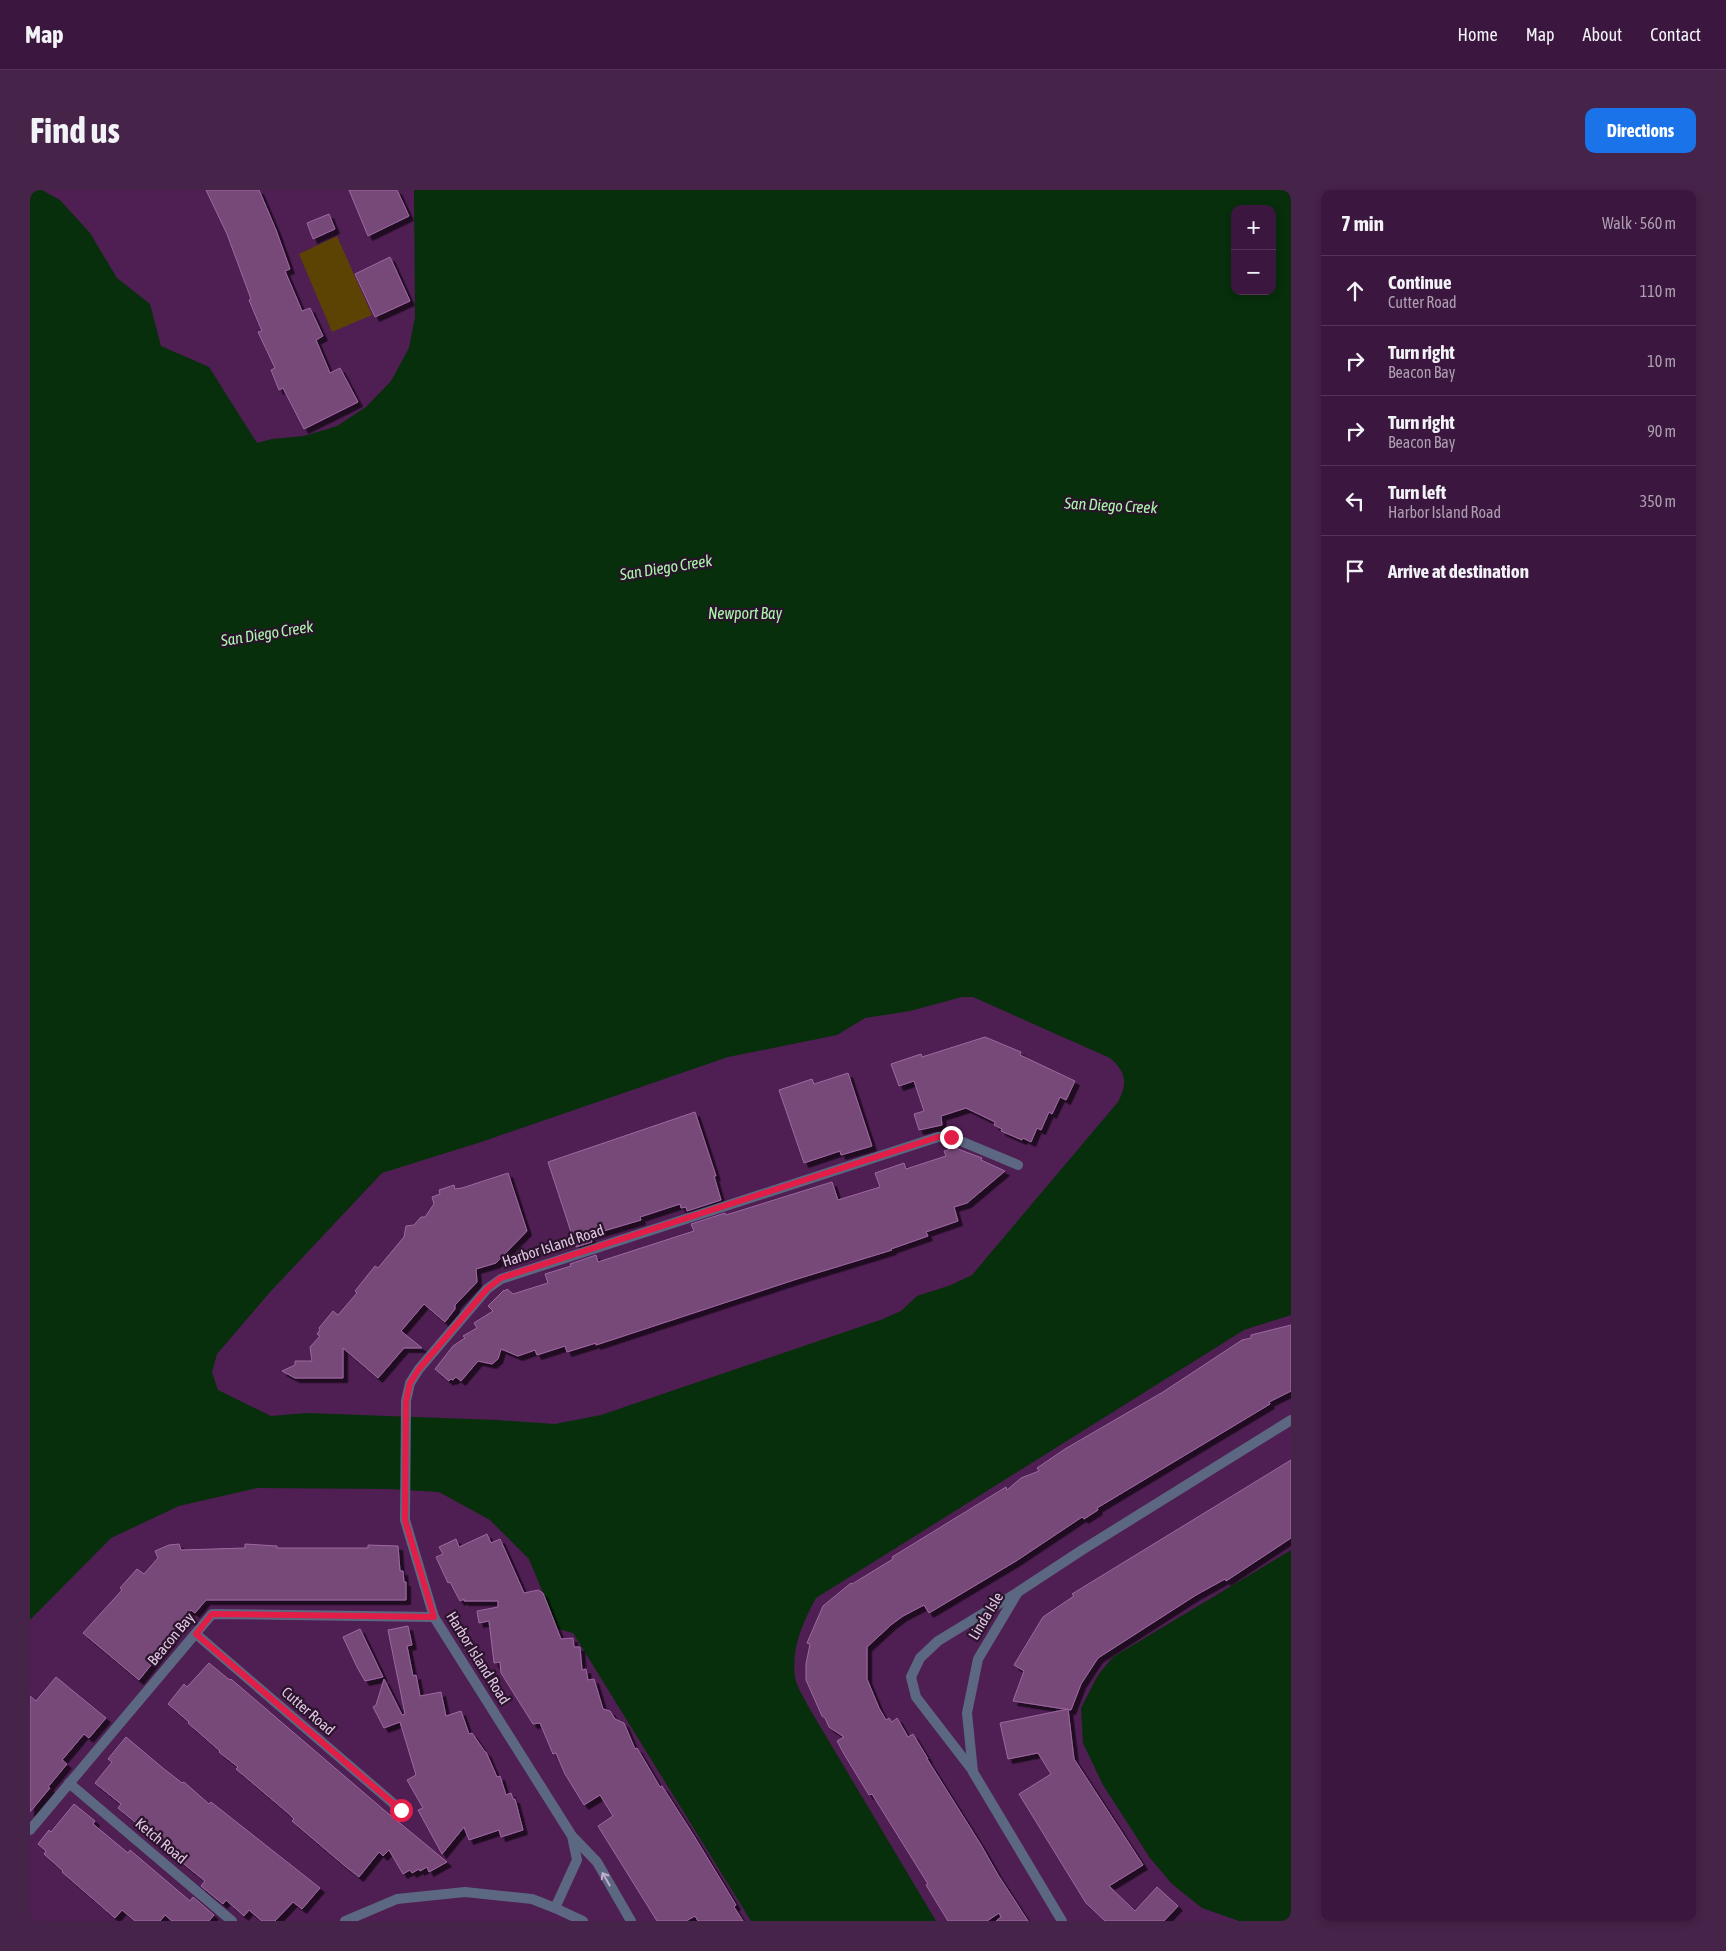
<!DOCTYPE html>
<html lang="en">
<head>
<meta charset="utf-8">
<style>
	body { margin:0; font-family:"Asap Condensed",sans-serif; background:#462349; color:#f1f3f6 }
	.controls { position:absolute; right:15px; top:15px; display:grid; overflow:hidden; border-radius:10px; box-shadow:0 2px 8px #0003 }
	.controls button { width:45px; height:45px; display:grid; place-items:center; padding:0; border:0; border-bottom:1px solid #543558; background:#3b163e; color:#f1f3f6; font:25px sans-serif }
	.stop { position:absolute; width:15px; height:15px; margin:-11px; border:4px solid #e11d48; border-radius:50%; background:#fff }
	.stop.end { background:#e11d48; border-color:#fff; box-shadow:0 1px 5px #0008 }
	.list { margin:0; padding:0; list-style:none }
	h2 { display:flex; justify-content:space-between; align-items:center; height:65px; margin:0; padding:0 20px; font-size:21px }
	h2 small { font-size:16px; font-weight:400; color:#ac9fb0 }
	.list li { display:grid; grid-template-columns:32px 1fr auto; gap:15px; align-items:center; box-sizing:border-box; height:70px; padding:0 20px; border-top:1px solid #543558 }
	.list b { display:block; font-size:19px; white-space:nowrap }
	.list p { margin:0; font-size:16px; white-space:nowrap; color:#ac9fb0 }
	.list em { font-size:16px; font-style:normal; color:#ac9fb0 }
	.icon { flex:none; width:28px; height:28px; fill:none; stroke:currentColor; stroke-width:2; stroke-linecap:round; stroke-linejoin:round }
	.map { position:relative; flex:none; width:1261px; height:1731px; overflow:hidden; border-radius:10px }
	header { display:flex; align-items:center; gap:30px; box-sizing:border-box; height:70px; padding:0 25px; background:#3b163e; border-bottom:1px solid #543558 }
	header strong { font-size:24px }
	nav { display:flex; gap:28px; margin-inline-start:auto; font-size:18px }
	.intro { display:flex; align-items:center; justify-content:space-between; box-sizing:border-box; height:120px; padding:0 30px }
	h1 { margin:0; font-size:35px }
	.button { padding:12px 22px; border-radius:10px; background:#1a73e8; color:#fff; font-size:18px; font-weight:700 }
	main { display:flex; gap:30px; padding:0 30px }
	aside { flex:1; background:#3b163e; border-radius:10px; box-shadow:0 2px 8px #0003 }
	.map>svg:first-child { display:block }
	.green { fill:#5c4303 }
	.water { fill:#072f0b; fill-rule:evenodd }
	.building { fill:#764879; stroke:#9e68a1; filter:url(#shadow) }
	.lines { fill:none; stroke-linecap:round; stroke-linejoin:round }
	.street { stroke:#5c6881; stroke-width:10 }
	.oneway { stroke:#c1aecc }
	.route { stroke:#e11d48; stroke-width:6 }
	.labels { text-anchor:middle; stroke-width:4.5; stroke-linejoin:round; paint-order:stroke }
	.street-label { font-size:15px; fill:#e3c6e5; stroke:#29142b }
	.water-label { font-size:16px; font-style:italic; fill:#abf5ab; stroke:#29142b }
</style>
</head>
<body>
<header>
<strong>Map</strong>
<nav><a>Home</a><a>Map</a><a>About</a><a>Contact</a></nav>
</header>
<div class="intro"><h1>Find us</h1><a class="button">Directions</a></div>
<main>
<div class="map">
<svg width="1261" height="1731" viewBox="0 0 1261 1731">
	<defs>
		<filter id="shadow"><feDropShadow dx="4.5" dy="4.5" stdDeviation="0" flood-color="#0009"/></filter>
	</defs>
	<rect width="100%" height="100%" fill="#4f1e53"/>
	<path class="green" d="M307,46L342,125L302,142L269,64Z"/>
	<g class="water">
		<path d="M0,0H12L30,10L60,43L87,88L120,114L131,156L179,177L227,253L242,249L274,246L307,236L336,217L361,191L379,158L385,127L384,0H1261V1125L1214,1140L786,1408C773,1432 761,1458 765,1487C766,1496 774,1507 778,1516L906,1731H721L543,1443L528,1439L499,1369L460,1330L409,1302L359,1299L227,1298L149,1316L81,1348L0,1430ZM1205,19H1242V101H1205ZM932,807H943L1080,868C1096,882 1098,893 1088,912L942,1085L921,1095L887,1106L871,1121L853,1129L571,1225L525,1234L467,1230L277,1223L241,1226L188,1200L182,1182L187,1164L241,1101L352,983L451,952L698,867L807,845L835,828L880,821Z"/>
		<path d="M1261,1360V1731H1209L1172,1718L1142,1694L1120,1668L1073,1595L1053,1553L1051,1518L1068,1485L1083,1467Z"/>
	</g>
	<g class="building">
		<path d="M176,0H229L246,40L260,79L255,81L272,121L280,118L293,146L286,150L300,183L310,178L328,212L274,239L253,198L249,200L241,180L245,178L228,142L232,141L219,110L221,109L197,44Z"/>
		<path d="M319,0H367L379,26L338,46Z"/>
		<path d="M299,24L305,39L283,49L277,33Z"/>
		<path d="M360,67L380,111L345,127L325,84Z"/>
		<path d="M955,847L991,862L990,865L1045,891L1036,910L1030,907L1022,924L1019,922L1011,940L1007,938L1001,952L993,948L992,950L971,941L972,939L964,935L965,932L936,918L911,926L912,935L889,940L884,924L894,921L884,891L869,896L861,874L891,864L892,867Z"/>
		<path d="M818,883L842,956L811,965L810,961L774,973L749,900L782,889L784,894Z"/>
		<path d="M665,922L686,986H684L691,1010L657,1021L656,1017L651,1018L650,1014L610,1027L611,1030L560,1045L562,1052L546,1057L518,972Z"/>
		<path d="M920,956L952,968L951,970L975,981L937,1013L924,1017L928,1031L896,1042L898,1046L861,1059L862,1060L767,1089L566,1155V1153L537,1162L535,1156L507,1165L505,1160L488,1166L471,1159L468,1169L462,1174L448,1171L431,1191L426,1187L423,1190L421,1189L419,1191L405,1179L423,1156L435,1148L433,1146L447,1138L444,1133L463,1121L458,1116L474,1100L475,1101L477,1099L483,1104L518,1093L515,1084L541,1076L540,1074L566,1065L568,1072L664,1041L661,1034L695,1023L696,1025L802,992L808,1010L850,997L845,983L874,973L876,979L916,966L914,961L918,960Z"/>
		<path d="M478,983L497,1041L466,1073L446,1079L447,1092L425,1115V1119L415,1132L394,1114L371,1141L392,1158H374L348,1188L313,1158V1188H265L252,1181L265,1175V1171H282L280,1157L290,1146L287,1144L290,1140L289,1138L303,1121L308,1125L327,1103L325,1101L345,1076L348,1078L374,1047L376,1036L384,1035L391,1027H395L404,1014L402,1007L410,1004L409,1000L424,995L425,999L432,998Z"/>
		<path d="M1261,1135V1201L1239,1212L1240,1214L1067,1318L1068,1320L1054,1329L1052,1327L986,1371L899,1423L894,1415L873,1426L862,1434L837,1457V1489L849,1518L856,1530L859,1528L862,1532L867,1528L878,1547L883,1544L898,1569H897L951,1655L968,1685L998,1731H966L971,1727L969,1723L957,1731H918L896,1695L898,1694L842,1604L839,1605L814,1564L807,1551L814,1547L799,1537L795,1528L792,1526L776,1490V1474L780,1454L777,1453L793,1416L821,1393L822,1394L863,1369L862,1367L976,1297L977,1300L991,1288L1009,1281L1007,1278L1035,1259L1133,1202L1212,1150L1221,1148V1145Z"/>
		<path d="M1261,1270V1348L1196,1391L1195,1389L1166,1405L1068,1468L1051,1494L1041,1520L983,1511L994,1481L984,1475L1013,1427L1044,1406L1042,1404Z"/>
		<path d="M457,1344L461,1353L470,1349L494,1403L508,1400L513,1403L531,1449L543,1448L544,1457H550L552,1480L556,1479L558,1490L564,1489L573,1519L580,1521L585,1529L594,1533L605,1559L607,1558L630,1597L632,1596L664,1646L706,1715L704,1717L713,1731H668L665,1726L656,1731H627L568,1636L583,1626L570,1605L554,1615L535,1584L526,1563L523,1564L510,1533L503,1534L471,1483L470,1472L464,1473L459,1431L449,1433L447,1421L468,1417V1411H434V1409L430,1411L420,1392L418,1393L406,1367L413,1364L409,1357L426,1349L429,1357Z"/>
		<path d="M149,1354L151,1360L215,1358V1354L247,1356V1358H338V1355L368,1356L370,1381H373L374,1392H376V1410H176L165,1423L161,1420L139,1446L142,1449L109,1490L53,1443L92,1400L90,1398L107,1379L114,1384L128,1368L125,1361L139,1355Z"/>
		<path d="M378,1436L382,1455L377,1456L383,1486L386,1485L390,1506L411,1502L416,1526L431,1521L439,1544L442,1543L455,1562H456L467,1587L470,1586L476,1605L481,1603L483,1609H485L493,1640L471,1647L469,1640L439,1650L434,1637L412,1664L388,1620L393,1618L377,1590L386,1585L370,1532L354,1538L343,1517L346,1515L354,1489L372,1525L375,1524L358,1440Z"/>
		<path d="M330,1439L353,1487L335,1491L327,1477L313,1447Z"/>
		<path d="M179,1473L197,1488L200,1490L201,1489L354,1620L417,1672L399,1682L397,1677L390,1681L389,1679L382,1683L380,1680L373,1684L359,1660L353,1666L349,1662L329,1687L315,1676L262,1631L264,1629L258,1623L206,1579L208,1577L189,1562L190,1561L158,1533L159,1532L138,1514L154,1494L157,1497Z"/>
		<path d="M26,1487L76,1528L59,1548L54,1544L32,1570L37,1574L18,1597L20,1598L0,1622V1506L6,1511Z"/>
		<path d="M1038,1519L1044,1569L1113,1675L1079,1696L1105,1721L1127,1697L1148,1716L1134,1731H1075L1056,1713L989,1604L1021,1584L1008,1563L978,1569L970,1533Z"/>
		<path d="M96,1547L134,1579L152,1593L154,1592L179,1614L181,1612L290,1698L272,1719L263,1712L245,1731H232L219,1720L214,1726L196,1710L193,1714L171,1696L175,1691L149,1670L150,1669L88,1618L91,1614L65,1593L82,1572L78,1569Z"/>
		<path d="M44,1614L65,1631L63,1634L98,1663L100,1660L160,1711L163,1707L184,1725L179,1731H142L135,1725L130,1731H105L92,1720L85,1728L32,1682L33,1681L14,1664L16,1661L8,1654L19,1640L21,1642Z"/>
	</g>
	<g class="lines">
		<g class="street">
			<path d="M166,1444L371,1620"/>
			<path d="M943,1581L886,1507L881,1487L890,1468L908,1451L985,1404"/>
			<path d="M39,1593L202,1731"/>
			<path d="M0,1640L182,1424L404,1427"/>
			<path d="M544,1648L567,1672L601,1731"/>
			<path d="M525,1718L547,1670L542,1646L404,1427L375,1330L376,1211L380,1193L389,1179L457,1099L471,1089L908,947H921L988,975"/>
			<path d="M315,1731L367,1709L435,1702L502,1709L525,1718L553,1731"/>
			<path d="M1032,1731L943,1582L937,1523L948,1469L988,1402L1052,1360L1261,1230"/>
		</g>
	</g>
	<defs><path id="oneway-shaft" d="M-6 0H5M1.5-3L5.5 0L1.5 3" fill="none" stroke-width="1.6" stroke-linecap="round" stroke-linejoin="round" transform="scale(1.25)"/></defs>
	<use class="oneway" href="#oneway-shaft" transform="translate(576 1689) rotate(-120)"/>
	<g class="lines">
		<path class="route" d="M371,1620L166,1444L182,1424L404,1427L375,1330L376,1211L380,1193L389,1179L457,1099L471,1088L908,947H921"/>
	</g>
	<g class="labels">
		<g class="street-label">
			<text transform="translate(523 1056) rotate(-18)" y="5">Harbor Island Road</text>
			<text transform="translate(956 1426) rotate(-59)" y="5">Linda Isle</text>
			<text transform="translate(141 1449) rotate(-50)" y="5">Beacon Bay</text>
			<text transform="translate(448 1468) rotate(58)" y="5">Harbor Island Road</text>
			<text transform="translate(278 1521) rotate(41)" y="5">Cutter Road</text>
			<text transform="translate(131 1651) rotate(40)" y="5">Ketch Road</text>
		</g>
		<g class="water-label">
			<text transform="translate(1081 315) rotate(3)" y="6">San Diego Creek</text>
			<text transform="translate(636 377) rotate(-9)" y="6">San Diego Creek</text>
			<text x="715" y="429">Newport Bay</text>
			<text transform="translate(237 443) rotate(-9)" y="6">San Diego Creek</text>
		</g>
	</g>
</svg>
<div class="controls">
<button>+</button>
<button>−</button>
</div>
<div class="stop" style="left:371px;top:1620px"></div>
<div class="stop end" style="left:921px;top:947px"></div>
</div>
<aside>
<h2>7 min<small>Walk · 560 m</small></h2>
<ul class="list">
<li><svg class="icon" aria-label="ahead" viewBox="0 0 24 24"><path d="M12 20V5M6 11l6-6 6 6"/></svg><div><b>Continue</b><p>Cutter Road</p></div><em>110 m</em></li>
<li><svg class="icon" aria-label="right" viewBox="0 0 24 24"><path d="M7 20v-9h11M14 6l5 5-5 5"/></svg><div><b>Turn right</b><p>Beacon Bay</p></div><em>10 m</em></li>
<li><svg class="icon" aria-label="right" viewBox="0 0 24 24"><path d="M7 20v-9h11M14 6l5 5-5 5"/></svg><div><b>Turn right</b><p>Beacon Bay</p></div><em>90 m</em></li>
<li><svg class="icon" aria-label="left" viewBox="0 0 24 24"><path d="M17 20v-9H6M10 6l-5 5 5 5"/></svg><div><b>Turn left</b><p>Harbor Island Road</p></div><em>350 m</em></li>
<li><svg class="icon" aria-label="arrive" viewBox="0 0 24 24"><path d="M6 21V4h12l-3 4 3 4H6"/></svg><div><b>Arrive at destination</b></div></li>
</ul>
</aside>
</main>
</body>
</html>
